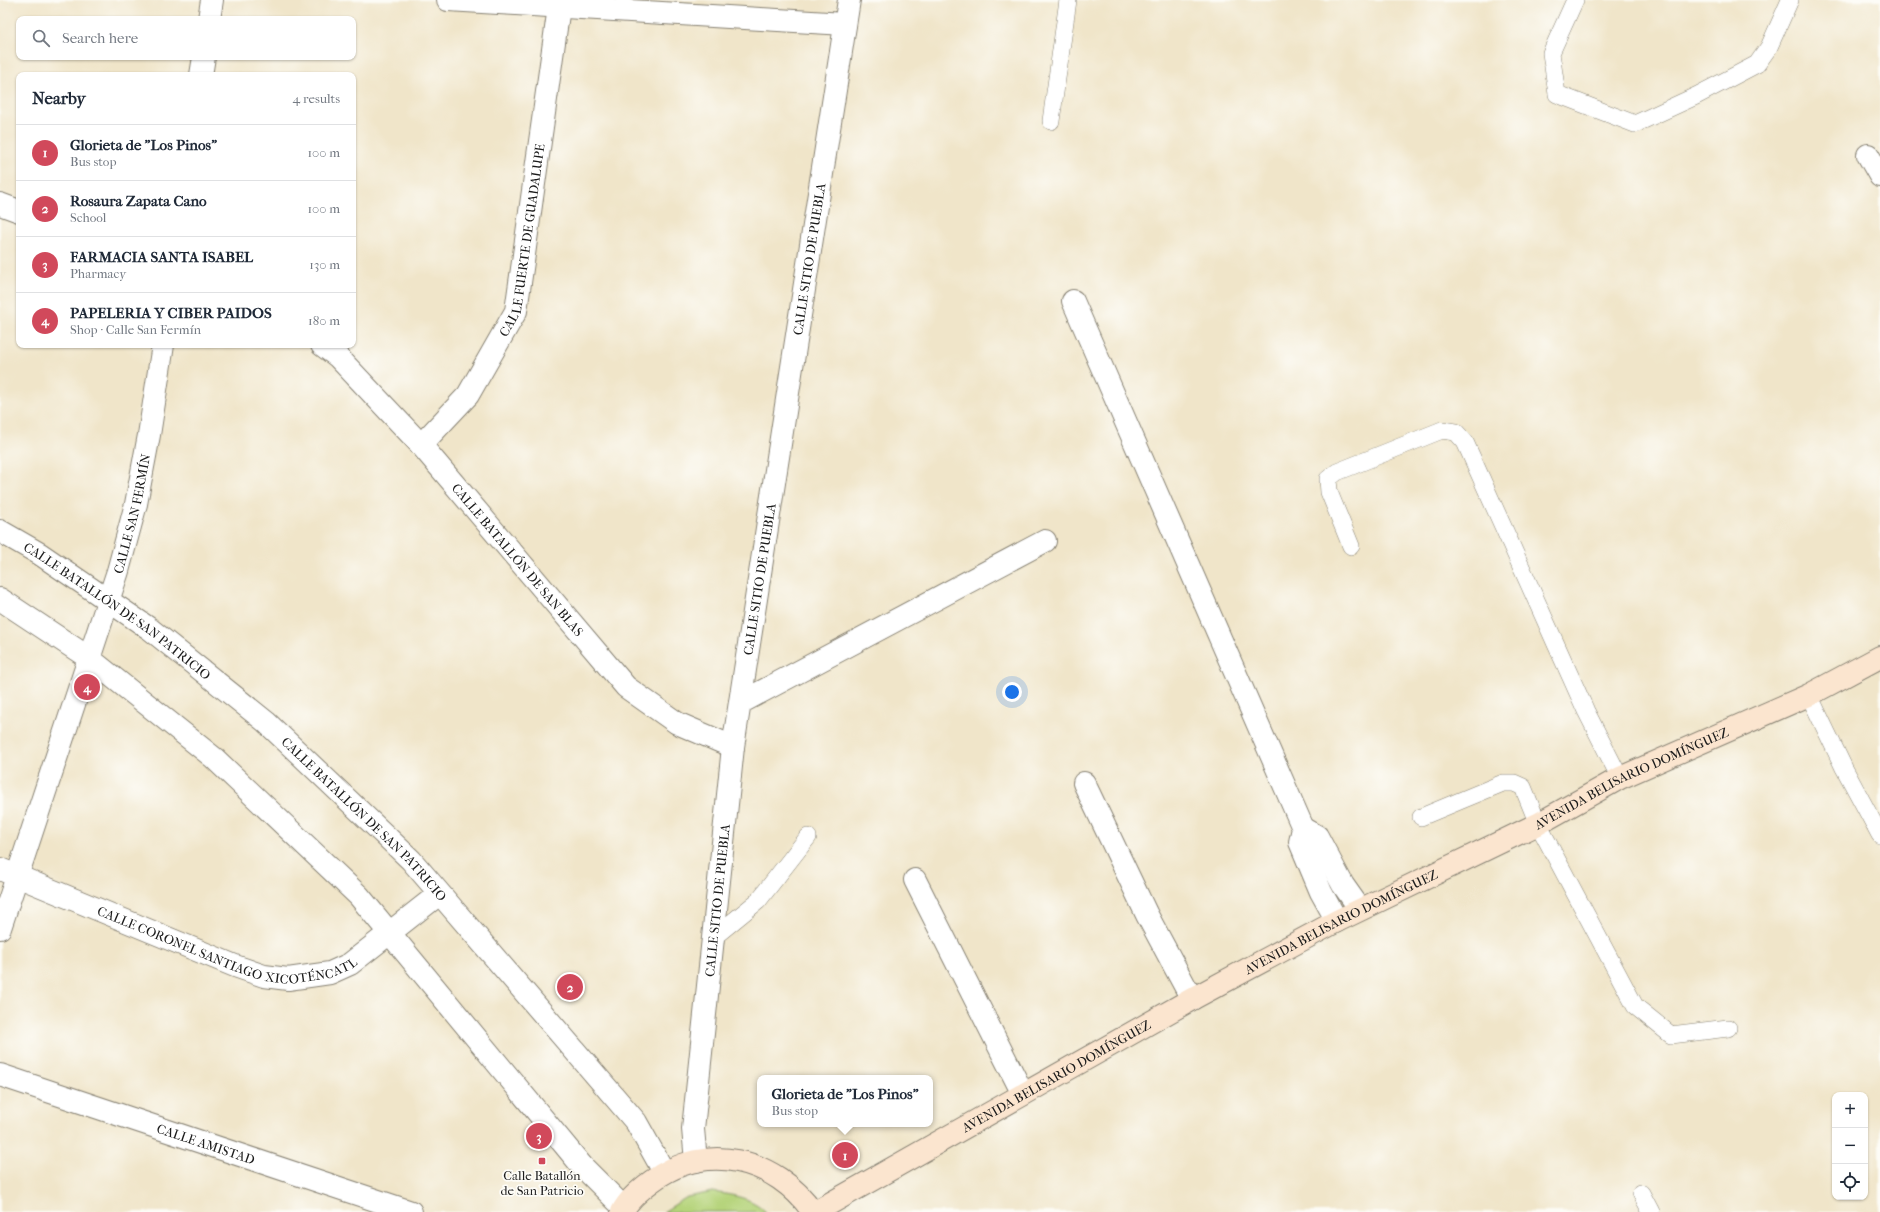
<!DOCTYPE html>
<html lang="en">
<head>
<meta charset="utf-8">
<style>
	body { margin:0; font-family:"IM FELL French Canon",serif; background:#f2f2f3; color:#1f2937 }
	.controls { position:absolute; right:12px; bottom:12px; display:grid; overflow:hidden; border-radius:8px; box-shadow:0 1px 3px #0004 }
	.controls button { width:36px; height:36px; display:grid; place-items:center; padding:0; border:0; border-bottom:1px solid #e0e1e3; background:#fff; color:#1f2937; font:20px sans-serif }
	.you { position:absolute; left:1012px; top:692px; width:14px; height:14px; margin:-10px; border:3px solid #fff; border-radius:50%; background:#1a73e8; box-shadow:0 0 0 6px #1a73e833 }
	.badge { display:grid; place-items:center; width:26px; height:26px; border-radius:50%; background:#d1495b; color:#fff; font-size:13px; font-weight:700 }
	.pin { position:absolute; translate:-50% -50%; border:2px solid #fff; box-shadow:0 1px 4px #0006 }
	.popup { position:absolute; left:757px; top:1075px; width:176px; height:52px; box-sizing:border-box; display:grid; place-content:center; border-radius:8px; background:#fff; filter:drop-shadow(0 1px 3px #0005); font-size:13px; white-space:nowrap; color:#747a83 }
	.popup b { font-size:15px; color:#1f2937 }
	.popup::after { content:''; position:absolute; left:50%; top:100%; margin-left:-8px; border:8px solid transparent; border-top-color:#fff }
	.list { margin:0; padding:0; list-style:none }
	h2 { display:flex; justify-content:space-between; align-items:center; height:52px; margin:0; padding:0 16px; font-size:17px }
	h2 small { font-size:13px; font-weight:400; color:#747a83 }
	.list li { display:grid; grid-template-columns:26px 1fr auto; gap:12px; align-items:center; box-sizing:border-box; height:56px; padding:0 16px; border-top:1px solid #e0e1e3 }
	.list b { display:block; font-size:15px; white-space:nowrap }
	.list p { margin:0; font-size:13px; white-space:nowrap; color:#747a83 }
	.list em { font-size:13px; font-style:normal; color:#747a83 }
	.icon { flex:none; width:22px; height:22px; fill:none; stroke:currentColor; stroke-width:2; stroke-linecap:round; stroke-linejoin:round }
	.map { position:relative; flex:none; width:1880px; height:1212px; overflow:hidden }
	.search { position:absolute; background:#fff; box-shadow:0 1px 3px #0004; left:16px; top:16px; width:340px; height:44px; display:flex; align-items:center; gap:10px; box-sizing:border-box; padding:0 14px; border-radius:8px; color:#747a83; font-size:15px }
	.panel { position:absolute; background:#fff; box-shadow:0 1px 3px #0004; left:16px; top:72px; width:340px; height:276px; border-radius:8px }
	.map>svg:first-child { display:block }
	.green { fill:#b6d47b; stroke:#69784c }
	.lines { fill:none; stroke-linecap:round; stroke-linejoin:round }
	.lane-casing { stroke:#868072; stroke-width:18 }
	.street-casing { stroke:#868072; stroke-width:24 }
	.secondary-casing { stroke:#868072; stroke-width:24 }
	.lane { stroke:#fff; stroke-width:17 }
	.street { stroke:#fff; stroke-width:22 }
	.secondary { stroke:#fbe5cf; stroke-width:22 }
	.poi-dot { fill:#d1495b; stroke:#fdfcf7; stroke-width:1.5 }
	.labels { text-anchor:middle; stroke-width:3.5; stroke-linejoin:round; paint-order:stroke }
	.street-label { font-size:13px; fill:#1c1c1c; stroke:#fdfcf7 }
	.poi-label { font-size:13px; fill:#1c1c1c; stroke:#fdfcf7 }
</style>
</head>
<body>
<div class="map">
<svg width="1880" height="1212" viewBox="0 0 1880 1212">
	<rect width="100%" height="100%" fill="#fdfcf7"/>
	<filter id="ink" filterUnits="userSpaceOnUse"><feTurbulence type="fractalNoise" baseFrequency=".025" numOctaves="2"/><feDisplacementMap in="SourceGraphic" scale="8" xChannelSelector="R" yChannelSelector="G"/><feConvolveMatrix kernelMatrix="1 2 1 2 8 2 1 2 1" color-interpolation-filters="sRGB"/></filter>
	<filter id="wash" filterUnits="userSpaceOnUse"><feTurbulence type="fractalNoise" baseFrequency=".012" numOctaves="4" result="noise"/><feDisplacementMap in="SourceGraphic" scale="16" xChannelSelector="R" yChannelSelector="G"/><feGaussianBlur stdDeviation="0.9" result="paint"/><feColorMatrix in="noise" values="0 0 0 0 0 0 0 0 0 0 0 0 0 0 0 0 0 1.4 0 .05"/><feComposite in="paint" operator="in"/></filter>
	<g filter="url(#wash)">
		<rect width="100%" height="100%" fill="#f0e5c9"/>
		<path class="green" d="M713,1192C731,1195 752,1197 766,1212H663L687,1197Z"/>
	</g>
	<g filter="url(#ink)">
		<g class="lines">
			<defs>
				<g id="lane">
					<path d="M1575,0L1551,53L1557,94L1635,124L1696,96L1757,64L1769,47L1790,0"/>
					<path d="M1051,121L1068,0"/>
					<path d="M1351,546L1329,492L1328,479L1337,472L1442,430L1456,432L1465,442L1586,711L1620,778"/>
					<path d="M1809,695L1844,768L1880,835"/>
					<path d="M1421,817L1503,783H1514L1523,787L1538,824L1635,1006L1671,1035L1728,1028"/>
					<path d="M714,937L758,901L808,837"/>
					<path d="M1641,1193L1651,1212"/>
				</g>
				<g id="street">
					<path d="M448,0L845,24"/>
					<path d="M209,19L212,0"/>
					<path d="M201,75L204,57"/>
					<path d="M1868,155L1880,176"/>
					<path d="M0,204L19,211"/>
					<path d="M1073,301L1303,828L1300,842L1321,892L1337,921"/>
					<path id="s1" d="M322,345L338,357L421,445L626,687L677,723L733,747"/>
					<path id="s2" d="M421,445L468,395L516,311L559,7"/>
					<path id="s3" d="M0,531L40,554L150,629L266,722L411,860L636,1122L664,1172"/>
					<path d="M0,599L89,658L214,758L359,896L582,1166L624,1208"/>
					<path d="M740,703L1045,541"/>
					<path d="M1084,783L1147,915L1192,999"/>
					<path d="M1303,828L1317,836L1343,885L1360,909"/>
					<path id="s4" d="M0,869L235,966L264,976L288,979L330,973L350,964L439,894"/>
					<path d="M915,880L1023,1094"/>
					<path id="s5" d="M0,928L118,571L136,504L149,435L163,345"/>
					<path id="s6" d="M0,1075L411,1212"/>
					<path id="s7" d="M696,1161L693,1129L733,747L849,0"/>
				</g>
				<g id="secondary">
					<path d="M622,1212C628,1200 641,1189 652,1181C707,1141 775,1158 813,1212"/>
					<path id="s8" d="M815,1212L1192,999L1337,921L1538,824L1620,778L1809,695L1880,657"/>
				</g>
			</defs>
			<use href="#lane" class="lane-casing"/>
			<use href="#street" class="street-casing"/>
			<use href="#secondary" class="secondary-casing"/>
			<use href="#lane" class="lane"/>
			<use href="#street" class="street"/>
			<use href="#secondary" class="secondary"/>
		</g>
	</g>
	<rect class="poi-dot" x="538" y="1157" width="8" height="8" rx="2"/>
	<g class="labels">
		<g class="street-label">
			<text dy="5" stroke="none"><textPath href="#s2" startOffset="236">CALLE FUERTE DE GUADALUPE</textPath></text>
			<text dy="5" stroke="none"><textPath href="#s7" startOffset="910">CALLE SITIO DE PUEBLA</textPath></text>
			<text dy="5" stroke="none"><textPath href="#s5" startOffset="435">CALLE SAN FERMÍN</textPath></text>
			<text dy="5" stroke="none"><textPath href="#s1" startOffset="291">CALLE BATALLÓN DE SAN BLAS</textPath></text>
			<text dy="5" stroke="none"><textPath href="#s7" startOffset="586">CALLE SITIO DE PUEBLA</textPath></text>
			<text dy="5" stroke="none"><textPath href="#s3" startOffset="142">CALLE BATALLÓN DE SAN PATRICIO</textPath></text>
			<text dy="5" stroke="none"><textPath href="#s8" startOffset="925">AVENIDA BELISARIO DOMÍNGUEZ</textPath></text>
			<text dy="5" stroke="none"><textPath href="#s3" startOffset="466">CALLE BATALLÓN DE SAN PATRICIO</textPath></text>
			<text dy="5" stroke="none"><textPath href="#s7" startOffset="262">CALLE SITIO DE PUEBLA</textPath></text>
			<text dy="5" stroke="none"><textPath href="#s8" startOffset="601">AVENIDA BELISARIO DOMÍNGUEZ</textPath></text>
			<text dy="5" stroke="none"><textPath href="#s4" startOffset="243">CALLE CORONEL SANTIAGO XICOTÉNCATL</textPath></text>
			<text dy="5" stroke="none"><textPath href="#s8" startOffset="277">AVENIDA BELISARIO DOMÍNGUEZ</textPath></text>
			<text dy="5" stroke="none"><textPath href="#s6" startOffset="217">CALLE AMISTAD</textPath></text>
		</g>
		<g class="poi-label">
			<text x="542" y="1180">Calle Batallón<tspan x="542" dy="15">de San Patricio</tspan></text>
		</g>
	</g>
</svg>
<div class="controls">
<button>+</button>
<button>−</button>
<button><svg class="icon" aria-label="locate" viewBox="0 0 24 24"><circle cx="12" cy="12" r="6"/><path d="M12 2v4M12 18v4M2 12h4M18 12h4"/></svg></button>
</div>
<div class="you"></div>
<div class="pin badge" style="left:845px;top:1155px">1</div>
<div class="popup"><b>Glorieta de &quot;Los Pinos&quot;</b>Bus stop</div>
<div class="pin badge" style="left:570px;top:987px">2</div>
<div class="pin badge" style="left:539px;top:1136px">3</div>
<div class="pin badge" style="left:87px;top:687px">4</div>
<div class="search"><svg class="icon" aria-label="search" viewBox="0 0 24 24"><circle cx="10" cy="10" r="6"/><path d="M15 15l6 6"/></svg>Search here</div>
<section class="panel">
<h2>Nearby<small>4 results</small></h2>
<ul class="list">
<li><span class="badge">1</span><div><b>Glorieta de &quot;Los Pinos&quot;</b><p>Bus stop</p></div><em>100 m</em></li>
<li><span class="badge">2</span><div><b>Rosaura Zapata Cano</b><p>School</p></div><em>100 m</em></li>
<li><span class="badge">3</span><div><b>FARMACIA SANTA ISABEL</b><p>Pharmacy</p></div><em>130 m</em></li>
<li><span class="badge">4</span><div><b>PAPELERIA Y CIBER PAIDOS</b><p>Shop · Calle San Fermín</p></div><em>180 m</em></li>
</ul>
</section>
</div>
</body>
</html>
